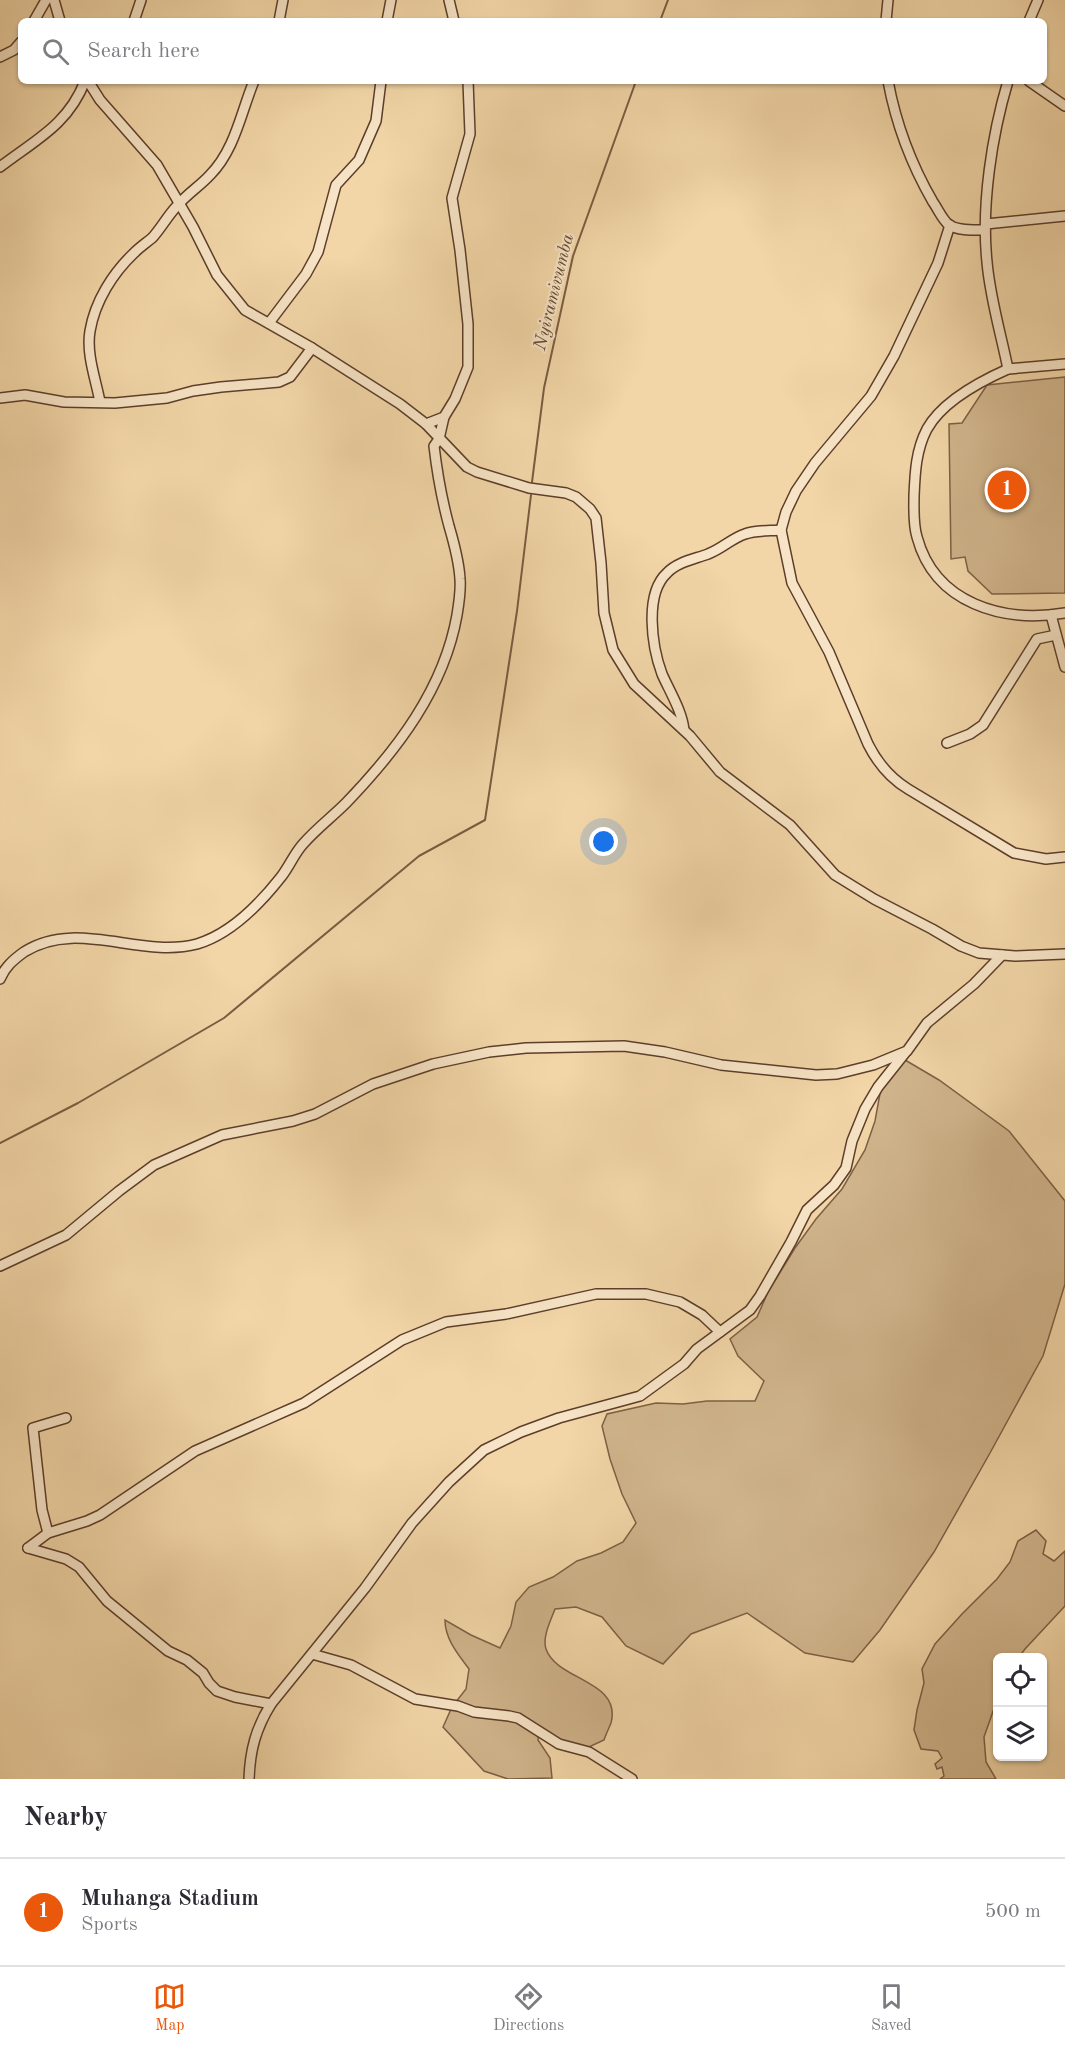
<!DOCTYPE html>
<html lang="en">
<head>
<meta charset="utf-8">
<style>
	body { margin:0; font-family:"Old Standard TT",serif; background:#f7f7f7; color:#2b2b33 }
	.controls { position:absolute; right:18px; bottom:18px; display:grid; overflow:hidden; border-radius:9px; box-shadow:0 2px 4px #0004 }
	.controls button { width:54px; height:54px; display:grid; place-items:center; padding:0; border:0; border-bottom:2px solid #e1e1e2; background:#fff; color:#2b2b33; font:30px sans-serif }
	.you { position:absolute; left:604px; top:842px; width:21px; height:21px; margin:-15px; border:4px solid #fff; border-radius:50%; background:#1a73e8; box-shadow:0 0 0 9px #1a73e833 }
	.badge { display:grid; place-items:center; width:39px; height:39px; border-radius:50%; background:#ea580c; color:#fff; font-size:20px; font-weight:700 }
	.pin { position:absolute; translate:-50% -50%; border:3px solid #fff; box-shadow:0 2px 6px #0006 }
	.list { margin:0; padding:0; list-style:none }
	h2 { display:flex; justify-content:space-between; align-items:center; height:78px; margin:0; padding:0 24px; font-size:26px }
	h2 small { font-size:20px; font-weight:400; color:#7c7c81 }
	.list li { display:grid; grid-template-columns:39px 1fr auto; gap:18px; align-items:center; box-sizing:border-box; height:108px; padding:0 24px; border-top:2px solid #e1e1e2 }
	.list b { display:block; font-size:22px; white-space:nowrap }
	.list p { margin:0; font-size:20px; white-space:nowrap; color:#7c7c81 }
	.list em { font-size:20px; font-style:normal; color:#7c7c81 }
	.icon { flex:none; width:33px; height:33px; fill:none; stroke:currentColor; stroke-width:2; stroke-linecap:round; stroke-linejoin:round }
	.map { position:relative; flex:none; width:1065px; height:1779px; overflow:hidden }
	.search { position:absolute; background:#fff; box-shadow:0 2px 4px #0004; left:18px; right:18px; top:18px; height:66px; display:flex; align-items:center; gap:15px; box-sizing:border-box; padding:0 21px; border-radius:9px; color:#7c7c81; font-size:22px }
	.sheet { height:186px; background:#fff }
	nav { display:flex; justify-content:space-around; align-items:center; box-sizing:border-box; height:84px; border-top:2px solid #e1e1e2; background:#fff; font-size:16px; color:#7c7c81 }
	nav a { display:grid; justify-items:center; gap:3px }
	nav .on { color:#ea580c }
	.map>svg:first-child { display:block }
	.green { fill:#d0b48b; stroke:#7d6046; stroke-width:1.5 }
	.lines { fill:none; stroke-linecap:round; stroke-linejoin:round }
	.stream { stroke:#795c42; stroke-width:2 }
	.minor-casing { stroke:#5c3e2a; stroke-width:12 }
	.minor { stroke:#f7e4c6; stroke-width:9 }
	.labels { text-anchor:middle; stroke-width:4.5; stroke-linejoin:round; paint-order:stroke }
	.water-label { font-size:18px; font-style:italic; fill:#654831; stroke:#f7e4c6 }
</style>
</head>
<body>
<div class="map">
<svg width="1065" height="1779" viewBox="0 0 1065 1779">
	<rect width="100%" height="100%" fill="#f2d6a7"/>
	<filter id="stains"><feTurbulence type="fractalNoise" baseFrequency=".00333" numOctaves="4"/><feColorMatrix values="0 0 0 0 .2 0 0 0 0 .09 0 0 0 0 .02 0 0 0 .5 -.17"/></filter>
	<radialGradient id="worn" r=".72"><stop offset=".6" stop-color="#630" stop-opacity="0"/><stop offset="1" stop-color="#630" stop-opacity=".3"/></radialGradient>
	<g class="green">
		<path d="M1065,377V593L992,594L968,571L965,557L951,559L949,424L962,423L987,385Z"/>
		<path d="M900,1057L939,1080L1009,1131L1065,1201V1284L1043,1356L990,1453L934,1552L880,1630L853,1662L805,1653L747,1613L691,1634L663,1664L626,1646L602,1617L576,1607L555,1609C551,1620 542,1637 546,1649C557,1681 622,1680 611,1723C609,1728 606,1734 604,1740L589,1747L564,1741L539,1732L538,1740L550,1758L552,1778L508,1779L484,1771L443,1727L452,1707L466,1689L469,1669C458,1654 445,1639 445,1620L471,1635L500,1648L511,1626L516,1602L529,1587L553,1577L577,1561L601,1553L623,1542L636,1523L622,1494L610,1459L602,1426L607,1414L656,1403L683,1404L707,1401H755L764,1381L738,1356L730,1339L757,1317L768,1292L795,1248L816,1219L842,1189L865,1150L875,1121L881,1088Z"/>
		<path d="M1036,1530L1046,1541L1043,1554L1054,1561L1065,1551V1606L1025,1649L1019,1657L998,1658L997,1700L984,1737L986,1762L996,1779H940L944,1776L942,1767L937,1769L935,1764L942,1758L938,1751L921,1749L914,1730L917,1710L924,1683L922,1669L935,1644L962,1614L997,1579L1010,1562L1018,1541Z"/>
	</g>
	<g class="lines">
		<g class="stream">
			<path d="M660,21L668,0"/>
			<path d="M532,482L544,388L573,256L636,81"/>
			<path d="M0,1143L78,1103L224,1018L419,856L485,820L517,611L531,495"/>
		</g>
		<defs>
			<g id="minor">
				<path d="M54,0L60,21"/>
				<path d="M449,0L454,21"/>
				<path d="M34,21L46,0"/>
				<path d="M134,21L141,0"/>
				<path d="M279,21L283,0"/>
				<path d="M387,21L391,0"/>
				<path d="M886,21L888,0"/>
				<path d="M1029,21L1038,0"/>
				<path d="M0,57L14,50L21,42"/>
				<path d="M88,81L100,100L157,165L193,227L217,275L245,310L312,348L400,404L426,424L467,467L477,472L529,488L566,493L576,497L590,509L596,518L601,563L604,613L613,650L634,684L690,736L720,772L790,825L835,875L874,899L932,929L961,946L979,953L1015,956L1065,954"/>
				<path d="M888,81C896,124 911,164 933,202C938,209 942,219 949,225C958,231 975,230 985,230"/>
				<path d="M1008,81C992,135 981,205 987,262C990,298 1001,334 1008,369L1065,364"/>
				<path d="M1029,81L1065,106"/>
				<path d="M0,167C35,140 68,125 85,81"/>
				<path d="M986,224L1065,216"/>
				<path d="M950,225L938,263L894,356L871,396L815,463L796,491L786,512L781,530L792,583L829,652L868,744C877,762 890,778 908,789L1014,853L1046,859L1065,857"/>
				<path d="M269,323L306,274L318,252L336,185L359,160L376,121L381,81"/>
				<path d="M1008,369C981,381 942,402 927,429C916,450 915,472 914,496C914,509 913,524 917,537C935,604 1003,623 1065,613"/>
				<path d="M0,398L25,395L64,402L115,403L167,398L193,391L221,387L279,382L290,377L312,348"/>
				<path d="M100,402C96,380 86,354 90,331C95,301 113,273 134,253C140,247 146,243 152,238C160,230 168,215 177,206C187,194 200,186 210,175C235,150 241,112 254,81"/>
				<path d="M426,424L444,417L455,399L468,367V324L460,250L452,198L470,134L468,81"/>
				<path d="M1051,615L1065,667"/>
				<path d="M684,730C682,711 670,692 662,674C652,647 644,594 667,573C677,562 695,559 708,554C722,549 732,538 745,534C756,530 770,531 781,530"/>
				<path d="M947,743L970,734L983,725L1037,639L1056,635"/>
				<path d="M0,979C5,967 13,960 24,952C77,918 140,959 197,944C231,934 259,905 281,877C289,867 294,854 303,844C316,829 332,817 346,803C397,750 444,689 457,615C459,603 461,591 460,579C459,561 454,543 449,526C442,500 437,472 434,446L439,439L444,417"/>
				<path d="M0,1266L66,1235L119,1191L154,1165L222,1135L293,1121L315,1114L373,1084L433,1064L489,1052L526,1048L624,1046L665,1052L721,1065L816,1075L837,1074L873,1065L907,1051L927,1023L974,984L1002,955"/>
				<path d="M48,1533L42,1510L33,1428L66,1418"/>
				<path d="M28,1548L48,1533L87,1521L100,1515L195,1451L304,1403L402,1340L446,1322L506,1314L596,1294H646L680,1302L702,1315L720,1332"/>
				<path d="M28,1548L66,1559L79,1567L107,1601L168,1651L187,1660L203,1673L209,1683L217,1691L235,1697L271,1704"/>
				<path d="M312,1654L351,1665L415,1699L458,1706L474,1712L509,1716L518,1718L559,1744L589,1752L632,1779"/>
				<path d="M249,1779C250,1750 256,1728 271,1704L365,1588L412,1523L449,1482L484,1450L521,1432L559,1418L640,1396L684,1364L697,1349L750,1310L760,1296L791,1242L807,1210L834,1185L846,1168L852,1141L865,1109L878,1087L905,1053"/>
			</g>
		</defs>
		<use href="#minor" class="minor-casing"/>
		<use href="#minor" class="minor"/>
	</g>
	<g class="labels">
		<g class="water-label">
			<text transform="translate(553 292) rotate(-76)" y="6">Nyiramivumba</text>
		</g>
	</g>
	<rect width="100%" height="100%" filter="url(#stains)"/>
	<rect width="100%" height="100%" fill="url(#worn)"/>
</svg>
<div class="controls">
<button><svg class="icon" aria-label="locate" viewBox="0 0 24 24"><circle cx="12" cy="12" r="6"/><path d="M12 2v4M12 18v4M2 12h4M18 12h4"/></svg></button>
<button><svg class="icon" aria-label="layers" viewBox="0 0 24 24"><path d="M12 4l9 5-9 5-9-5zM3 14l9 5 9-5"/></svg></button>
</div>
<div class="you"></div>
<div class="pin badge" style="left:1007px;top:490px">1</div>
<div class="search"><svg class="icon" aria-label="search" viewBox="0 0 24 24"><circle cx="10" cy="10" r="6"/><path d="M15 15l6 6"/></svg>Search here</div>
</div>
<section class="sheet">
<h2>Nearby<small></small></h2>
<ul class="list">
<li><span class="badge">1</span><div><b>Muhanga Stadium</b><p>Sports</p></div><em>500 m</em></li>
</ul>
</section>
<nav>
<a class="on"><svg class="icon" aria-label="map" viewBox="0 0 24 24"><path d="M3 6l6-2 6 2 6-2v14l-6 2-6-2-6 2zM9 4v14M15 6v14"/></svg>Map</a>
<a><svg class="icon" aria-label="directions" viewBox="0 0 24 24"><path d="M12 3l9 9-9 9-9-9zM9 14v-3h6M13 9l2 2-2 2"/></svg>Directions</a>
<a><svg class="icon" aria-label="saved" viewBox="0 0 24 24"><path d="M7 4h10v16l-5-4-5 4z"/></svg>Saved</a>
</nav>
</body>
</html>
